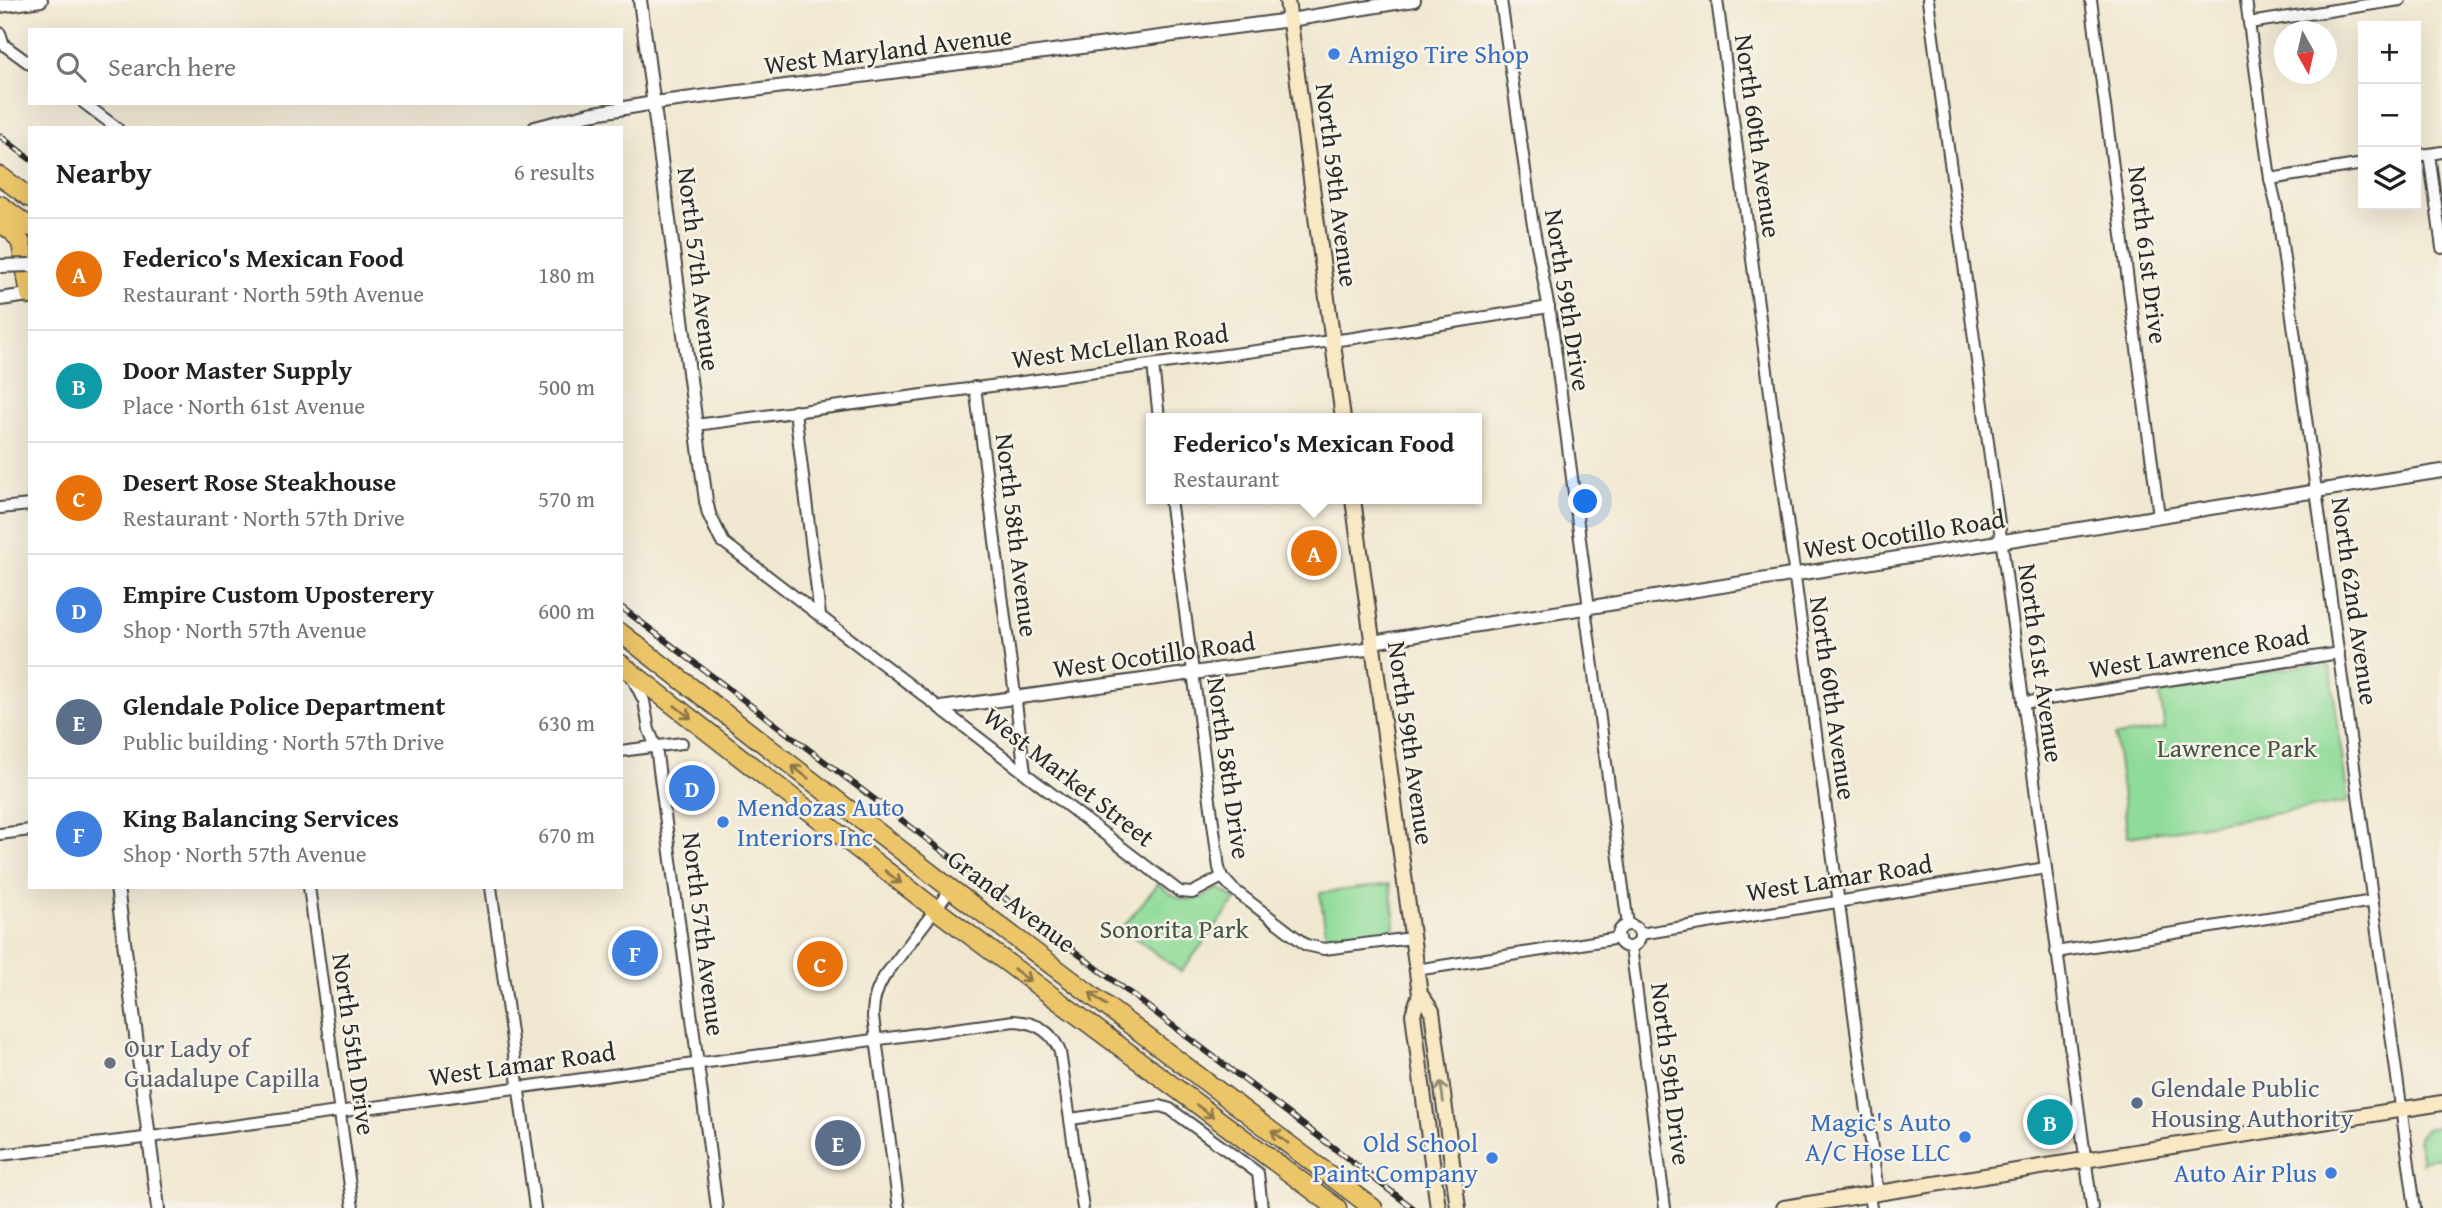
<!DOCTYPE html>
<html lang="en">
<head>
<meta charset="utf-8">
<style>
	body { margin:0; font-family:"Gentium Book Plus",serif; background:#f2f2f2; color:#202124 }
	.controls { position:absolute; right:21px; top:21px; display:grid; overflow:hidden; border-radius:0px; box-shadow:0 7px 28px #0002 }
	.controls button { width:63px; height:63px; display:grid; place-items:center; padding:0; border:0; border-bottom:2px solid #e0e0e0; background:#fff; color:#202124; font:35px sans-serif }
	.compass { position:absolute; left:2274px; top:21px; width:63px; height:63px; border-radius:50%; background:#fff; box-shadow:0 7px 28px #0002; rotate:172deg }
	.you { position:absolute; left:1586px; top:502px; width:24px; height:24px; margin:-18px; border:5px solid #fff; border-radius:50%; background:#1a73e8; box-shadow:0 0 0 10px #1a73e833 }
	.badge { display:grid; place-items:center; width:46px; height:46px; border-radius:50%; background:#0b8043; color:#fff; font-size:23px; font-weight:700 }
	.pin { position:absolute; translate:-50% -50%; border:4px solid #fff; box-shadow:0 2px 7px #0006 }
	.popup { position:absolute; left:1146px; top:413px; width:336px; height:91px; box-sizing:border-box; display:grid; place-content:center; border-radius:0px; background:#fff; filter:drop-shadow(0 2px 5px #0005); font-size:23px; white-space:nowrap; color:#757577 }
	.popup b { font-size:26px; color:#202124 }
	.popup::after { content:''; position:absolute; left:50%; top:100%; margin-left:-14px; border:14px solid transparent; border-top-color:#fff }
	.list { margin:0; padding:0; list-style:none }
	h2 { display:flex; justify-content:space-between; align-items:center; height:91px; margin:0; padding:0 28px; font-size:30px }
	h2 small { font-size:23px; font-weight:400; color:#757577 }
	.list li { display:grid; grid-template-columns:46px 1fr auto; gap:21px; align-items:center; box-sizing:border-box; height:112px; padding:0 28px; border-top:2px solid #e0e0e0 }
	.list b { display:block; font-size:26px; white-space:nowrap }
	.list p { margin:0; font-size:23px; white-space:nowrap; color:#757577 }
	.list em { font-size:23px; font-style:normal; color:#757577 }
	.icon { flex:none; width:38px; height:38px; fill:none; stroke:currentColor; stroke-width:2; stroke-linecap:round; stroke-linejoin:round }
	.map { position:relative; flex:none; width:2442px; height:1208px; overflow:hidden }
	.search { position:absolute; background:#fff; box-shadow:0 7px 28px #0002; left:28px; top:28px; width:595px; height:77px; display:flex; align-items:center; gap:18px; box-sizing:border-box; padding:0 24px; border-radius:0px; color:#757577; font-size:26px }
	.panel { position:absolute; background:#fff; box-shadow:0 7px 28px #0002; left:28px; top:126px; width:595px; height:763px; border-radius:0px }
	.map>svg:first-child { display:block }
	.green { fill:#8fdb99; stroke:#5d8362; stroke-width:2 }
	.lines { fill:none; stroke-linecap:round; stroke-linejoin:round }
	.minor-casing { stroke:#494744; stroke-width:14 }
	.tertiary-casing { stroke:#494744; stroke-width:16 }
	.secondary-casing { stroke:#494744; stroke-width:18 }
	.trunk-casing { stroke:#494744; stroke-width:21 }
	.minor { stroke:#fff; stroke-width:10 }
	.tertiary { stroke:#fff; stroke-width:12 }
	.secondary { stroke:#f8e8c3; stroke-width:14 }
	.trunk { stroke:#edc569; stroke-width:18 }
	.rail-casing { stroke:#2b2b2b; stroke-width:6 }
	.rail { stroke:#f7f3e8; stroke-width:3.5; stroke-dasharray:10; stroke-linecap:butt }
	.tertiary-bridge-casing { stroke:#494744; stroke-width:16; stroke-linecap:butt }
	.tertiary-bridge { stroke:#fff; stroke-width:12 }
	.oneway { stroke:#8c784a }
	.oneway2 { stroke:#928a77 }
	.shop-dot { fill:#3f7fe0; stroke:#f7f3e8; stroke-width:2.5 }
	.worship-dot { fill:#6b7280; stroke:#f7f3e8; stroke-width:2.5 }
	.service-dot { fill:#5c6f8a; stroke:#f7f3e8; stroke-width:2.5 }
	.labels { text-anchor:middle; stroke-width:5; stroke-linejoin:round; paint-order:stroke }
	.street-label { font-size:26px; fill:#2b2b2b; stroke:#f7f3e8 }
	.shop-label { font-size:26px; fill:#366cbe; stroke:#f7f3e8; text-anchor:end }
	.park-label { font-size:26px; fill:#445746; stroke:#f7f3e8 }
	.worship-label { font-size:26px; fill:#5b616d; stroke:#f7f3e8; text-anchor:start }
	.service-label { font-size:26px; fill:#4e5e75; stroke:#f7f3e8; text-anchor:start }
</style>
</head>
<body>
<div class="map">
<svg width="2442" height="1208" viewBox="0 0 2442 1208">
	<rect width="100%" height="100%" fill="#f7f3e8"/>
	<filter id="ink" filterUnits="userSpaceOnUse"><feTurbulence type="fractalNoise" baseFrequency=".0143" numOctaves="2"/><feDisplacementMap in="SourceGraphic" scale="14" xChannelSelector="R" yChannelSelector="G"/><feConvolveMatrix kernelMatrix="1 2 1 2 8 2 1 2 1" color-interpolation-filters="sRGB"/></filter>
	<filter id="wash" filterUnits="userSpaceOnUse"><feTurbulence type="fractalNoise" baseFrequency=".00686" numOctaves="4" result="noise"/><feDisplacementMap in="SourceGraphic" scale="28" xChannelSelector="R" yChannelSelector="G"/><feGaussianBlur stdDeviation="1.57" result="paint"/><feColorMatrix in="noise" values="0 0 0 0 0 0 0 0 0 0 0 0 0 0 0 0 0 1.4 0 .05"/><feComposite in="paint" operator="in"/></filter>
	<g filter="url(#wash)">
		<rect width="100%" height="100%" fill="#f1e8d1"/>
		<g class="green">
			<path d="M2322,663L2329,666L2332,679L2348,802L2128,837L2115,736L2165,729L2159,689Z"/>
			<path d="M1158,884C1172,896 1187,905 1205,896C1210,893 1215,888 1221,890C1226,891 1231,897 1236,900L1181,972L1122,928Z"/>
			<path d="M1390,884L1395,924L1392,929L1384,932L1327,940L1320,893Z"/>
			<path d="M2442,1126V1158L2424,1160L2422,1163L2418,1137L2426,1129Z"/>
		</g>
	</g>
	<g filter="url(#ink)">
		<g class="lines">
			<defs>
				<g id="minor">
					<path d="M1501,0L1532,219L1552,325L1589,608"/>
					<path d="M1717,0L1878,1193"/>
					<path d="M1928,0L2092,1208"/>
					<path d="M2091,0L2159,516"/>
					<path d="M2246,0L2270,179L2277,208L2415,1208"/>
					<path d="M2249,23L2400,0"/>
					<path d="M0,33L4,45L30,64"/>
					<path d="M84,103L117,128"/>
					<path d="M2429,154L2442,248"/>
					<path d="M2416,156L2442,152"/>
					<path d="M2270,179L2363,164"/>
					<path d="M1153,365L1159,418"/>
					<path d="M975,387L1025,772"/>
					<path d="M795,411L820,615"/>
					<path d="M696,425L1354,338L1549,307"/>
					<path d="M1170,499L1219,868L1222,877L1233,889L1306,945L1324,949L1412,938"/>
					<path d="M0,508L30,505"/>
					<path d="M722,541L1180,892L1192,893L1222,877"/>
					<path d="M1585,608L1628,925"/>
					<path d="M632,677L644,701L649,730L656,747L717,1208"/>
					<path d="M2023,703L2339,653"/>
					<path d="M621,751L682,743"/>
					<path d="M0,834L30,830"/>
					<path d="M309,887L353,1208"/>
					<path d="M491,887L535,1208"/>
					<circle cx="1629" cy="936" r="11"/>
					<path d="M1640,934L2046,868"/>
					<path d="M1631,947L1665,1208"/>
					<path d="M2056,952L2373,901"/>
					<path d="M1416,970L1619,938"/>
					<path d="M1071,1119L1160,1106L1170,1109L1258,1173L1262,1208"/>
					<path d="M0,1155L136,1139L1014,1021C1036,1022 1052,1031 1060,1052L1083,1208"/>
					<path d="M1869,1195L1871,1208"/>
					<path d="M899,1208L873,1017C873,1001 876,990 884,977L951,889"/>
				</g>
				<g id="tertiary">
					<path d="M640,0L706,501L709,514L722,541"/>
					<path d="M0,6L41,0"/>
					<path d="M535,128L589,114L654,103L1290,20L1414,0"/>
					<path d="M0,299L29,295L30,298"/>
					<path d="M1372,642L2442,471"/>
					<path d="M941,708L1373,648"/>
					<path d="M117,887L158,1208"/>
				</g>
				<g id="secondary">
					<path d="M1287,0L1343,418"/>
					<path d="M1353,499L1420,994L1413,1014L1438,1208"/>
					<path d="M1420,994L1432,1011L1458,1208"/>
					<path d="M1784,1208L2442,1103"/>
				</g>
				<g id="trunk">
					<path d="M0,176L30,198"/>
					<path d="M0,205L30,227"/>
					<path d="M0,222L14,233L21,243L30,295"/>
					<path d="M621,633L951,889L1373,1208"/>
					<path d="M621,664L935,909L1337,1208"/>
				</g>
			</defs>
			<use href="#minor" class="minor-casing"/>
			<use href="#tertiary" class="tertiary-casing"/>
			<use href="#secondary" class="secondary-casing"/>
			<use href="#trunk" class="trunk-casing"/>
			<use href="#minor" class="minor"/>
			<use href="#tertiary" class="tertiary"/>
			<use href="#secondary" class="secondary"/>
			<use href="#trunk" class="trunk"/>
			<defs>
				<g id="rail">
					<path d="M0,136L30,159"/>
					<path d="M621,607L1413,1208"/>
				</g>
			</defs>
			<use href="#rail" class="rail-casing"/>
			<use href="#rail" class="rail"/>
			<defs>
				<path id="tertiary-bridge" d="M0,266L30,265"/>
			</defs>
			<use href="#tertiary-bridge" class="tertiary-bridge-casing"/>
			<use href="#tertiary-bridge" class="tertiary-bridge"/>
		</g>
		<defs><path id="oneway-shaft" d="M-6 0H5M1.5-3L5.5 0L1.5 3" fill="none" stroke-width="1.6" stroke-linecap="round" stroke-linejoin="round" transform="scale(1.75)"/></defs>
		<g class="oneway">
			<use href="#oneway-shaft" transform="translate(683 712) rotate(38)"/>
			<use href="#oneway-shaft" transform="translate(800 772) rotate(-142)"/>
			<use href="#oneway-shaft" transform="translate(893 877) rotate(38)"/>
			<use href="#oneway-shaft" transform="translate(1022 975) rotate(37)"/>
			<use href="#oneway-shaft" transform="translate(1098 999) rotate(-143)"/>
			<use href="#oneway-shaft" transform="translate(1205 1111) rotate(36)"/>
			<use href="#oneway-shaft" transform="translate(1280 1137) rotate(-143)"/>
		</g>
		<use class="oneway2" href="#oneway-shaft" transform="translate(1442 1092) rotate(-98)"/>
	</g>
	<g class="shop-dot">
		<circle cx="1334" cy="54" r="7"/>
		<circle cx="723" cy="822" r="7"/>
		<circle cx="1965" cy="1137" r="7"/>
		<circle cx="1492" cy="1158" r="7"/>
		<circle cx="2331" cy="1173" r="7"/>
	</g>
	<circle class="worship-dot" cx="110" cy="1063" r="7"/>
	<circle class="service-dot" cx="2137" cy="1103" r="7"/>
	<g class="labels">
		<g class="street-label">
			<text transform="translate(888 50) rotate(-7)" y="9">West Maryland Avenue</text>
			<text transform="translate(1758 136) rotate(82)" y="9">North 60th Avenue</text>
			<text transform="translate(1337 185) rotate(83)" y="9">North 59th Avenue</text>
			<text transform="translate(2148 255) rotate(83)" y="9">North 61st Drive</text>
			<text transform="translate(699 269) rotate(83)" y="9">North 57th Avenue</text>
			<text transform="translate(1568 300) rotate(81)" y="9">North 59th Drive</text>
			<text transform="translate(1120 346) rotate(-7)" y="9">West McLellan Road</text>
			<text transform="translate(1904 534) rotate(-9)" y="9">West Ocotillo Road</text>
			<text transform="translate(1017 535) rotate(83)" y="9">North 58th Avenue</text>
			<text transform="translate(2355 601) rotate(82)" y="9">North 62nd Avenue</text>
			<text transform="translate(2199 652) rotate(-9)" y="9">West Lawrence Road</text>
			<text transform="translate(1154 655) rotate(-8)" y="9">West Ocotillo Road</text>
			<text transform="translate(2041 663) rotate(82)" y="9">North 61st Avenue</text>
			<text transform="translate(1833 698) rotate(82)" y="9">North 60th Avenue</text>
			<text transform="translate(1411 743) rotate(82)" y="9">North 59th Avenue</text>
			<text transform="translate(1229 768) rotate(82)" y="9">North 58th Drive</text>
			<text transform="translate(1069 777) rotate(38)" y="9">West Market Street</text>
			<text transform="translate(1839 878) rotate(-9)" y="9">West Lamar Road</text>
			<text transform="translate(1012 901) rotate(37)" y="9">Grand Avenue</text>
			<text transform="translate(704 934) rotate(83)" y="9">North 57th Avenue</text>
			<text transform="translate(354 1044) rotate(82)" y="9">North 55th Drive</text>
			<text transform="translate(522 1064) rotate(-8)" y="9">West Lamar Road</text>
			<text transform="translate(1671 1074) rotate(83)" y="9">North 59th Drive</text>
		</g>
		<g class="shop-label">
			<text x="1348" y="63" text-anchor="start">Amigo Tire Shop</text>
			<text x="737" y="816" text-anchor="start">Mendozas Auto<tspan x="737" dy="30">Interiors Inc</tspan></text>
			<text x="1951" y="1131">Magic's Auto<tspan x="1951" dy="30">A/C Hose LLC</tspan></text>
			<text x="1478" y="1152">Old School<tspan x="1478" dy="30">Paint Company</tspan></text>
			<text x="2317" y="1182">Auto Air Plus</text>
		</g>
		<g class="park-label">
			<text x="2237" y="757">Lawrence Park</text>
			<text x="1174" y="938">Sonorita Park</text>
		</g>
		<g class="worship-label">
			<text x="124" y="1057">Our Lady of<tspan x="124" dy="30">Guadalupe Capilla</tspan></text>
		</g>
		<g class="service-label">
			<text x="2151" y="1097">Glendale Public<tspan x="2151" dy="30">Housing Authority</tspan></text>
		</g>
	</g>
</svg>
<div class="controls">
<button>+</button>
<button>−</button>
<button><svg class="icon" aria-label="layers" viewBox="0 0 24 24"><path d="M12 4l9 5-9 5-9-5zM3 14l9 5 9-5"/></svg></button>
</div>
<svg class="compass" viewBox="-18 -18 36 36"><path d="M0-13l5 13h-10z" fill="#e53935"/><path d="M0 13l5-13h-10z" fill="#757577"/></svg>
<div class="you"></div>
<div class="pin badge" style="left:1314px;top:553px;background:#e8710a">A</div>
<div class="popup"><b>Federico's Mexican Food</b>Restaurant</div>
<div class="pin badge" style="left:2050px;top:1122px;background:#0f9aa8">B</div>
<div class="pin badge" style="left:820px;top:964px;background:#e8710a">C</div>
<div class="pin badge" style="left:692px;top:788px;background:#3f7fe0">D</div>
<div class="pin badge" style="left:838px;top:1143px;background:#5c6f8a">E</div>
<div class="pin badge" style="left:635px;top:953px;background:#3f7fe0">F</div>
<div class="search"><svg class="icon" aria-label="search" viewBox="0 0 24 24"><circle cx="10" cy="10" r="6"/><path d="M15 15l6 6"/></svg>Search here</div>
<section class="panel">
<h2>Nearby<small>6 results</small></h2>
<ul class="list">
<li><span class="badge" style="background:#e8710a">A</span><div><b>Federico's Mexican Food</b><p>Restaurant · North 59th Avenue</p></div><em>180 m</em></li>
<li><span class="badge" style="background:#0f9aa8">B</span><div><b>Door Master Supply</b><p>Place · North 61st Avenue</p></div><em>500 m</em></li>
<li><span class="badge" style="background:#e8710a">C</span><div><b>Desert Rose Steakhouse</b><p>Restaurant · North 57th Drive</p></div><em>570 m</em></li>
<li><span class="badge" style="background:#3f7fe0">D</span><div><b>Empire Custom Uposterery</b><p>Shop · North 57th Avenue</p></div><em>600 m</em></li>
<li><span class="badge" style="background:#5c6f8a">E</span><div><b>Glendale Police Department</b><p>Public building · North 57th Drive</p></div><em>630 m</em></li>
<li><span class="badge" style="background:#3f7fe0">F</span><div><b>King Balancing Services</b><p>Shop · North 57th Avenue</p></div><em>670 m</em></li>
</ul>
</section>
</div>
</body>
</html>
